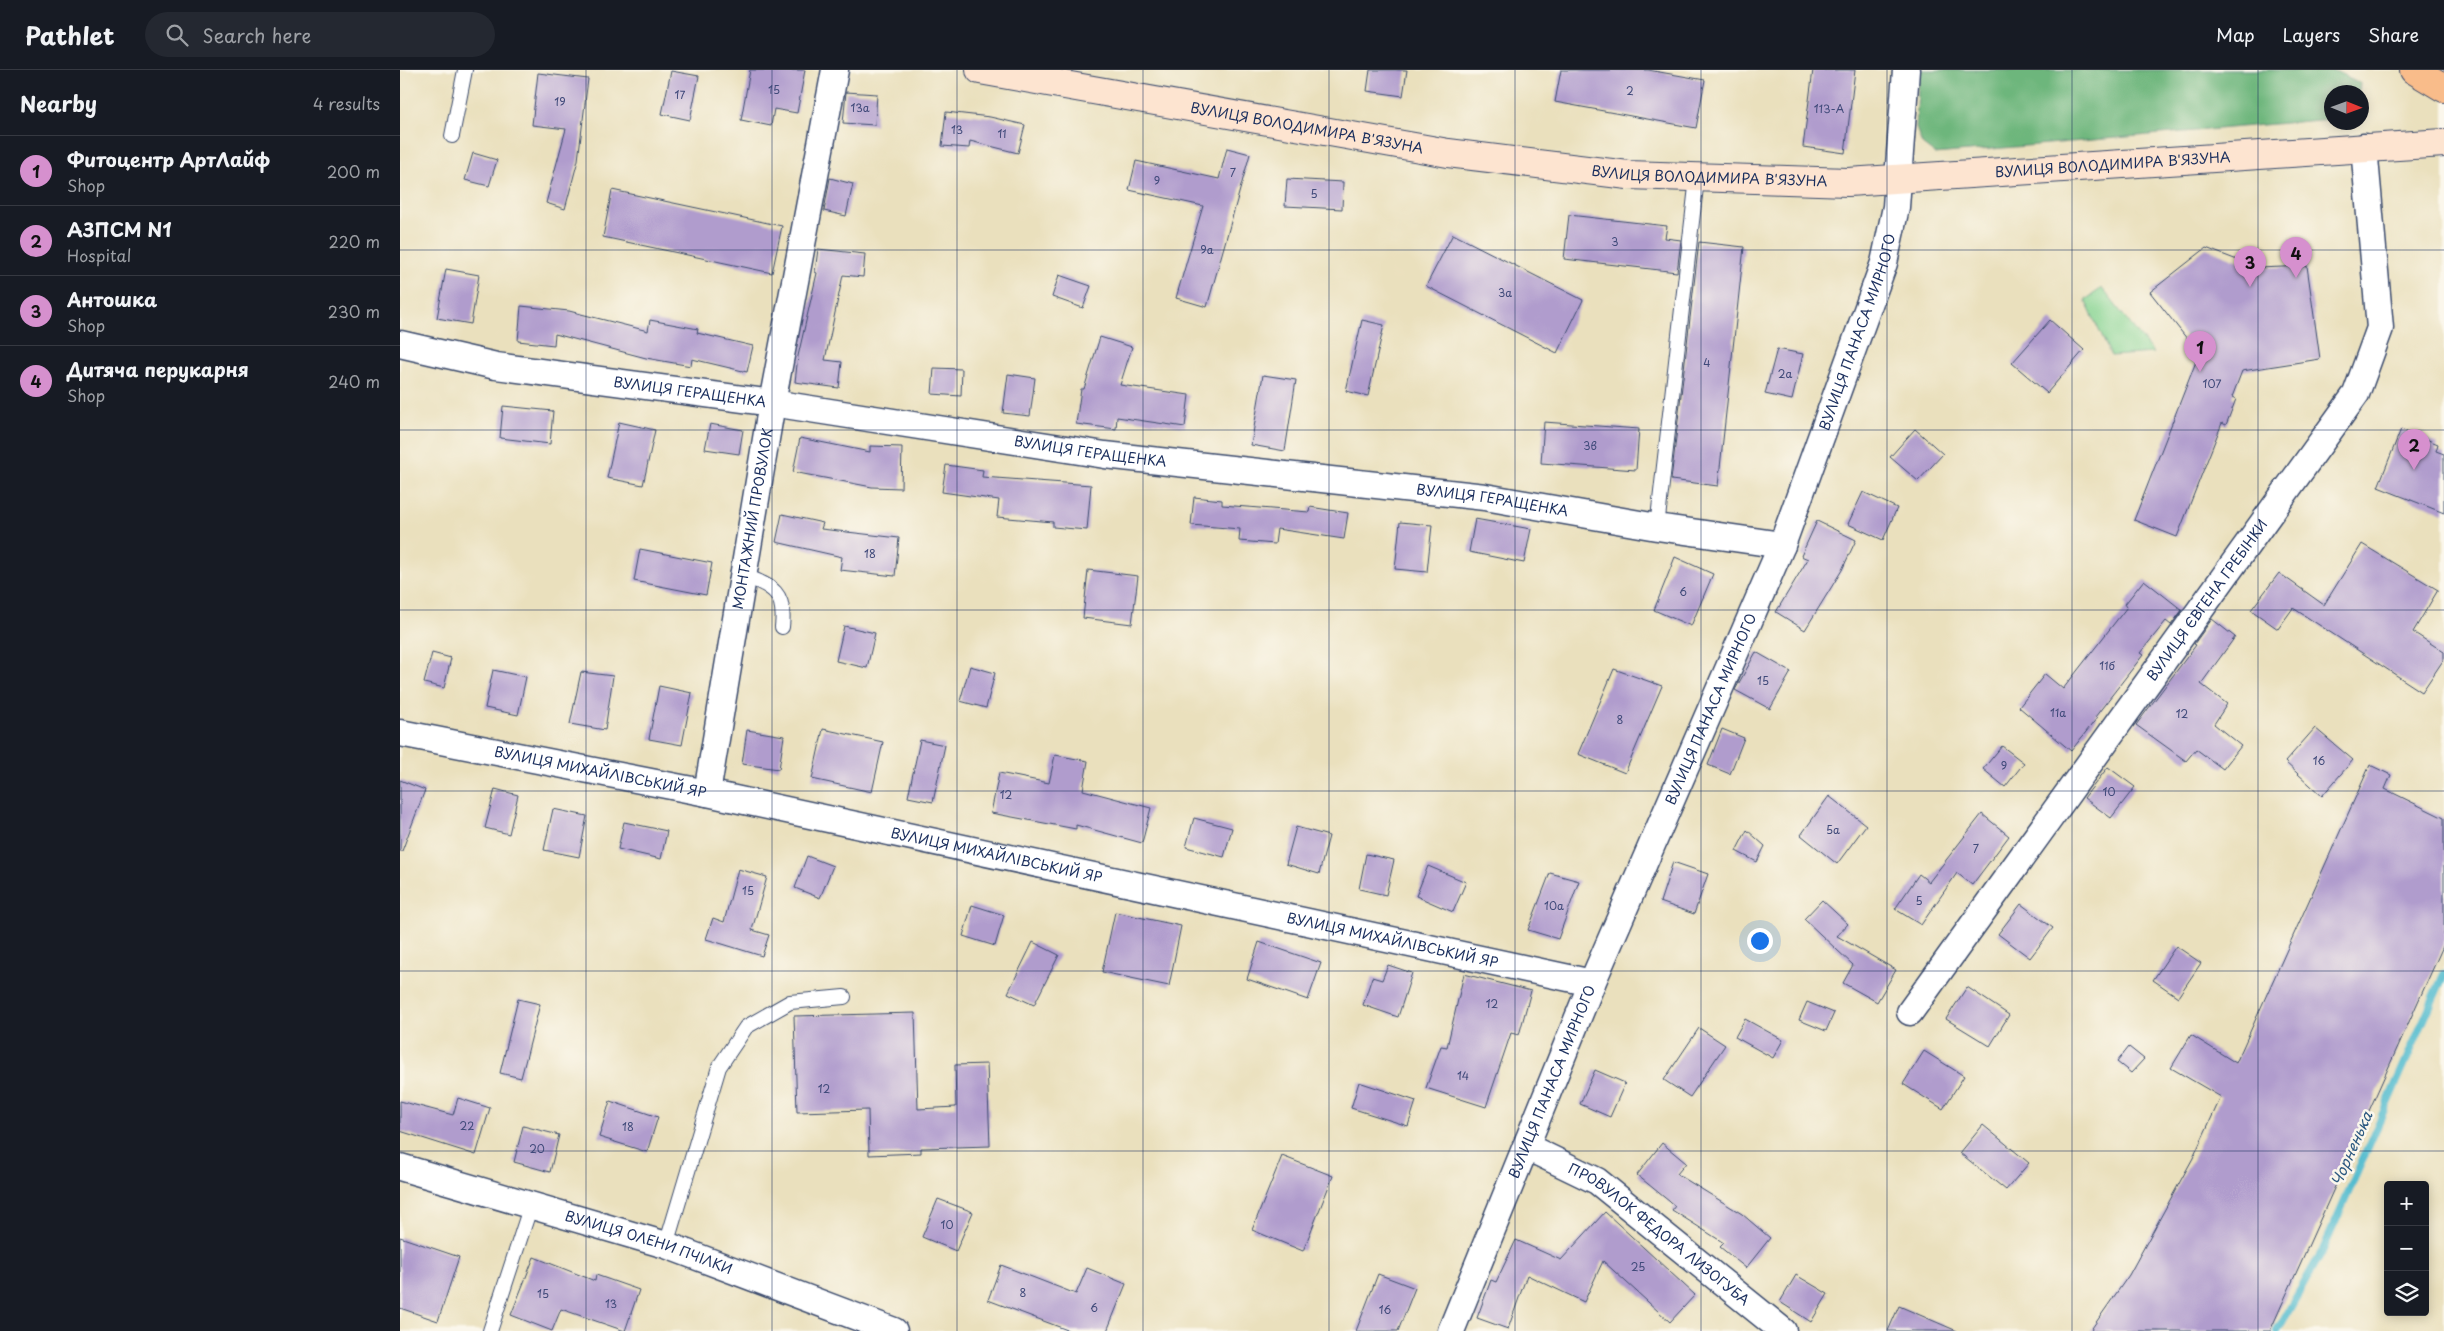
<!DOCTYPE html>
<html lang="en">
<head>
<meta charset="utf-8">
<style>
	body { margin:0; font-family:"Playpen Sans",sans-serif; background:#242831; color:#f1f3f6 }
	.controls { position:absolute; right:15px; bottom:15px; display:grid; overflow:hidden; border-radius:5px; box-shadow:0 2px 12px #0003 }
	.controls button { width:45px; height:45px; display:grid; place-items:center; padding:0; border:0; border-bottom:1px solid #363941; background:#171b24; color:#f1f3f6; font:25px sans-serif }
	.compass { position:absolute; left:1924px; top:15px; width:45px; height:45px; border-radius:50%; background:#171b24; box-shadow:0 2px 12px #0003; rotate:91deg }
	.you { position:absolute; left:1359px; top:870px; width:18px; height:18px; margin:-12px; border:4px solid #fff; border-radius:50%; background:#1a73e8; box-shadow:0 0 0 8px #1a73e833 }
	.badge { display:grid; place-items:center; width:32px; height:32px; border-radius:50%; background:#d690ce; color:#111; font-size:16px; font-weight:700 }
	.pin { position:absolute; translate:-50% -41px; filter:drop-shadow(0 1px 2px #0008) }
	.pin::after { content:''; position:absolute; top:26px; width:18px; height:15px; background:inherit; clip-path:polygon(0 0,100% 0,50% 100%) }
	.list { margin:0; padding:0; list-style:none }
	h2 { display:flex; justify-content:space-between; align-items:center; height:65px; margin:0; padding:0 20px; font-size:21px }
	h2 small { font-size:16px; font-weight:400; color:#9ea1a6 }
	.list li { display:grid; grid-template-columns:32px 1fr auto; gap:15px; align-items:center; box-sizing:border-box; height:70px; padding:0 20px; border-top:1px solid #363941 }
	.list b { display:block; font-size:19px; white-space:nowrap }
	.list p { margin:0; font-size:16px; white-space:nowrap; color:#9ea1a6 }
	.list em { font-size:16px; font-style:normal; color:#9ea1a6 }
	.icon { flex:none; width:28px; height:28px; fill:none; stroke:currentColor; stroke-width:2; stroke-linecap:round; stroke-linejoin:round }
	.map { position:relative; flex:none; width:2044px; height:1261px; overflow:hidden }
	header { display:flex; align-items:center; gap:30px; box-sizing:border-box; height:70px; padding:0 25px; background:#171b24; border-bottom:1px solid #363941 }
	header strong { font-size:24px }
	nav { display:flex; gap:28px; margin-inline-start:auto; font-size:18px }
	.search { width:350px; height:45px; background:#242831; display:flex; align-items:center; gap:12px; box-sizing:border-box; padding:0 18px; border-radius:28px; color:#9ea1a6; font-size:19px }
	main { display:flex }
	aside { flex:1; background:#171b24 }
	.map>svg:first-child { display:block }
	.green { fill:#87d492; stroke:#518278 }
	.forest { fill:#6db67c; stroke:#44726d }
	.lines { fill:none; stroke-linecap:round; stroke-linejoin:round }
	.stream { stroke:#52bccf; stroke-width:8 }
	.building { fill:#b09ccd }
	.lane-casing { stroke:#3a4a6c; stroke-width:16 }
	.street-casing { stroke:#3a4a6c; stroke-width:29 }
	.secondary-casing { stroke:#3a4a6c; stroke-width:30 }
	.primary-casing { stroke:#3a4a6c; stroke-width:30 }
	.lane { stroke:#fff; stroke-width:14 }
	.street { stroke:#fff; stroke-width:26 }
	.secondary { stroke:#fde4d0; stroke-width:28 }
	.primary { stroke:#f9bc8a; stroke-width:28 }
	.grid { fill:none; stroke:#1b2f5e; stroke-width:1; stroke-opacity:0.55 }
	.labels { text-anchor:middle; stroke-width:5; stroke-linejoin:round; paint-order:stroke }
	.number-label { font-size:11px; fill:#404a7a }
	.street-label { font-size:14px; fill:#1b2f5e; stroke:#fbf7ec }
	.water-label { font-size:15px; font-style:italic; fill:#2c5980; stroke:#fbf7ec }
</style>
</head>
<body>
<header>
<strong>Pathlet</strong>
<div class="search"><svg class="icon" aria-label="search" viewBox="0 0 24 24"><circle cx="10" cy="10" r="6"/><path d="M15 15l6 6"/></svg>Search here</div>
<nav><a>Map</a><a>Layers</a><a>Share</a></nav>
</header>
<main>
<aside>
<h2>Nearby<small>4 results</small></h2>
<ul class="list">
<li><span class="badge">1</span><div><b>Фитоцентр АртЛайф</b><p>Shop</p></div><em>200 m</em></li>
<li><span class="badge">2</span><div><b>АЗПСМ N1</b><p>Hospital</p></div><em>220 m</em></li>
<li><span class="badge">3</span><div><b>Антошка</b><p>Shop</p></div><em>230 m</em></li>
<li><span class="badge">4</span><div><b>Дитяча перукарня</b><p>Shop</p></div><em>240 m</em></li>
</ul>
</aside>
<div class="map">
<svg width="2044" height="1261" viewBox="0 0 2044 1261">
	<rect width="100%" height="100%" fill="#fbf7ec"/>
	<filter id="ink" filterUnits="userSpaceOnUse"><feTurbulence type="fractalNoise" baseFrequency=".02" numOctaves="2"/><feDisplacementMap in="SourceGraphic" scale="10" xChannelSelector="R" yChannelSelector="G"/><feConvolveMatrix kernelMatrix="1 2 1 2 8 2 1 2 1" color-interpolation-filters="sRGB"/></filter>
	<filter id="wash" filterUnits="userSpaceOnUse"><feTurbulence type="fractalNoise" baseFrequency=".0096" numOctaves="4" result="noise"/><feDisplacementMap in="SourceGraphic" scale="20" xChannelSelector="R" yChannelSelector="G"/><feGaussianBlur stdDeviation="1.12" result="paint"/><feColorMatrix in="noise" values="0 0 0 0 0 0 0 0 0 0 0 0 0 0 0 0 0 1.4 0 .05"/><feComposite in="paint" operator="in"/></filter>
	<g filter="url(#wash)">
		<rect width="100%" height="100%" fill="#eae0bd"/>
		<path class="green" d="M1702,218L1753,283L1711,286L1685,230Z"/>
		<path class="forest" d="M1519,0H1933L1960,13L1959,22H1932L1931,49L1535,84L1522,74L1516,58Z"/>
		<g class="lines">
			<path class="stream" d="M1877,1261L1923,1180L2044,904"/>
		</g>
		<g id="blocks">
			<g class="building">
				<path d="M350,0H405L397,43L374,39L371,56L341,50Z"/>
				<path d="M970,0H1007L1003,26L967,21Z"/>
				<path d="M1161,0H1248L1305,10L1296,58L1155,32Z"/>
				<path d="M1413,0H1455L1445,83L1403,77Z"/>
				<path d="M271,1L299,6L290,50L262,44Z"/>
				<path d="M138,3L188,9L178,90L165,139L146,133L166,59L132,55Z"/>
				<path d="M446,22L477,24L475,55L443,53Z"/>
				<path d="M546,42L590,47L625,55L618,83L570,71L569,78L542,76Z"/>
				<path d="M827,78L850,84L807,237L776,228L803,136L729,120L736,91L819,109Z"/>
				<path d="M73,83L97,90L89,116L65,110Z"/>
				<path d="M430,108L453,114L446,146L424,141Z"/>
				<path d="M887,109L943,112L942,139L885,136Z"/>
				<path d="M212,120L382,156L372,203L203,167Z"/>
				<path d="M1169,145L1267,156L1265,168L1281,170L1277,202L1164,189Z"/>
				<path d="M1053,164L1183,230L1157,283L1026,216Z"/>
				<path d="M1299,172L1344,177L1318,416L1271,410Z"/>
				<path d="M1806,178L1858,198L1907,196L1920,289L1842,301L1832,327L1836,329L1826,355L1822,353L1777,467L1734,450L1799,284L1750,222Z"/>
				<path d="M418,179L465,184L463,207L443,205L425,290L442,292L439,318L395,312L398,286L417,203L415,202Z"/>
				<path d="M46,199L79,205L71,254L37,248Z"/>
				<path d="M659,205L691,216L683,238L652,227Z"/>
				<path d="M121,236L169,241L248,261L250,250L298,259L297,263L353,276L347,302L292,289L291,296L246,288L155,264L154,275L118,271Z"/>
				<path d="M962,250L984,255L968,326L946,321Z"/>
				<path d="M1650,250L1684,280L1647,323L1612,293Z"/>
				<path d="M700,267L732,277L720,315L789,325L785,357L717,347L716,359L676,354L681,319H684Z"/>
				<path d="M1377,279L1403,284L1392,330L1365,324Z"/>
				<path d="M534,298L562,299L561,326L532,324Z"/>
				<path d="M608,304L635,308L630,346L603,343Z"/>
				<path d="M863,305L896,310L885,381L851,375Z"/>
				<path d="M103,336L153,341L150,374L100,368Z"/>
				<path d="M219,352L255,360L243,415L207,408Z"/>
				<path d="M1144,352L1239,359L1236,400L1141,393Z"/>
				<path d="M310,354L343,360L339,384L305,379Z"/>
				<path d="M1515,359L1543,384L1518,411L1490,387Z"/>
				<path d="M2001,359L2038,374L2036,381L2044,384V443L1978,417Z"/>
				<path d="M400,368L470,382V376L502,377L501,418L472,417L393,402Z"/>
				<path d="M546,395L583,400L582,407L691,415L687,460L653,457V452L597,447L599,430L542,422Z"/>
				<path d="M1463,422L1497,438L1483,470L1448,454Z"/>
				<path d="M794,427L822,430V435L909,442L910,437L948,443L944,469L877,459L875,474L839,471L840,459L791,455Z"/>
				<path d="M382,444L423,453L421,459L499,468L495,506L440,500L442,487L376,472Z"/>
				<path d="M1075,449L1131,459L1124,493L1069,482Z"/>
				<path d="M1417,451L1456,470L1442,500L1405,560L1376,542L1408,489L1401,486Z"/>
				<path d="M1000,452L1032,455L1027,502L995,499Z"/>
				<path d="M1962,474L2038,520L2013,562L2044,582V589L2022,622L1893,538L1878,559L1851,540L1879,503L1924,535Z"/>
				<path d="M240,479L312,493L306,525L234,511Z"/>
				<path d="M1275,487L1313,504L1291,556L1254,540Z"/>
				<path d="M688,500L738,506L732,554L683,548Z"/>
				<path d="M1744,510L1782,540L1771,555L1766,551L1740,583L1743,585L1695,647L1697,648L1671,681L1619,637L1645,604L1663,619L1727,537L1725,534Z"/>
				<path d="M1812,549L1835,567L1801,614L1827,634L1814,654L1841,676L1823,699L1796,679L1786,691L1736,655L1796,575L1794,574Z"/>
				<path d="M444,556L475,563L467,598L436,591Z"/>
				<path d="M1356,582L1391,602L1370,639L1335,620Z"/>
				<path d="M32,583L51,588L44,618L24,613Z"/>
				<path d="M570,596L595,603L586,638L560,631Z"/>
				<path d="M1214,599L1262,616L1225,703L1178,684Z"/>
				<path d="M93,600L126,607L118,645L85,638Z"/>
				<path d="M181,602L213,606L205,660L170,654Z"/>
				<path d="M259,616L292,623L282,675L249,669Z"/>
				<path d="M1915,658L1953,690L1922,726L1885,692Z"/>
				<path d="M423,659L483,672L472,722L412,709Z"/>
				<path d="M1322,659L1344,668L1330,704L1308,695Z"/>
				<path d="M347,660L384,666L379,699L342,694Z"/>
				<path d="M520,670L545,675L533,732L508,727Z"/>
				<path d="M1602,676L1624,693L1605,717L1583,699Z"/>
				<path d="M655,685L688,691L683,720L751,738L742,773L676,755V759L591,743L599,703L649,713Z"/>
				<path d="M1970,695L1991,705L1985,719L2044,748V874L1870,1261H1690L1729,1205L1793,1088L1821,1027L1771,998L1791,965L1836,993Z"/>
				<path d="M1708,697L1735,717L1711,748L1684,728Z"/>
				<path d="M0,710L25,720L2,781H0Z"/>
				<path d="M95,719L118,725L109,764L85,758Z"/>
				<path d="M1429,726L1466,755L1437,794L1401,765Z"/>
				<path d="M153,739L187,746L179,787L144,780Z"/>
				<path d="M1582,744L1609,766L1572,815L1557,803L1521,855L1495,839L1519,804L1529,812Z"/>
				<path d="M794,748L832,758L824,787L786,777Z"/>
				<path d="M224,752L267,761L261,789L218,779Z"/>
				<path d="M896,757L929,766L919,804L886,794Z"/>
				<path d="M1347,760L1365,776L1357,792L1336,781Z"/>
				<path d="M966,784L994,790L986,825L959,819Z"/>
				<path d="M407,786L433,796L420,828L395,818Z"/>
				<path d="M1273,792L1308,804L1294,844L1260,832Z"/>
				<path d="M1028,796L1066,812L1053,842L1016,826Z"/>
				<path d="M338,799L367,807L352,860L369,865L362,886L306,869L313,848L324,852Z"/>
				<path d="M1150,803L1179,811L1158,869L1128,860Z"/>
				<path d="M1422,830L1448,854L1437,866L1496,900L1477,932L1443,913L1453,895L1404,849Z"/>
				<path d="M1621,834L1653,858L1630,888L1598,864Z"/>
				<path d="M572,835L604,845L595,876L563,866Z"/>
				<path d="M715,842L781,856L769,916L702,902Z"/>
				<path d="M633,872L659,885L634,935L608,923Z"/>
				<path d="M859,872L921,893L908,930L847,909Z"/>
				<path d="M1776,876L1801,893L1778,927L1753,910Z"/>
				<path d="M988,895L1012,903L998,947L963,935L972,907L982,910Z"/>
				<path d="M1064,904L1131,921L1119,965L1111,963L1086,1037L1026,1018L1041,976L1047,977Z"/>
				<path d="M1567,917L1609,945L1590,976L1546,949Z"/>
				<path d="M118,929L140,934L121,1008L100,1003Z"/>
				<path d="M1407,932L1434,943L1426,961L1399,950Z"/>
				<path d="M515,943L518,1039L556,1037L555,995L587,994L590,1076L521,1078V1083L469,1085L468,1040L397,1042L394,946Z"/>
				<path d="M1345,949L1383,970L1373,988L1335,967Z"/>
				<path d="M1299,958L1325,975L1290,1027L1264,1010Z"/>
				<path d="M1729,977L1744,989L1731,1003L1717,992Z"/>
				<path d="M1524,981L1564,1006L1543,1039L1503,1014Z"/>
				<path d="M1195,1000L1225,1013L1210,1047L1180,1034Z"/>
				<path d="M959,1012L1016,1031L1008,1056L951,1038Z"/>
				<path d="M58,1028L90,1038L76,1085L0,1061V1031L53,1045Z"/>
				<path d="M210,1031L258,1047L247,1082L199,1067Z"/>
				<path d="M1583,1055L1629,1093L1606,1120L1560,1083Z"/>
				<path d="M123,1056L159,1065L150,1102L114,1092Z"/>
				<path d="M1262,1073L1286,1093L1277,1104L1342,1144L1370,1168L1346,1198L1320,1177L1324,1173L1272,1140L1275,1136L1237,1105Z"/>
				<path d="M882,1086L933,1106L903,1181L852,1160Z"/>
				<path d="M538,1129L573,1142L556,1181L522,1167Z"/>
				<path d="M1205,1142L1295,1225L1270,1252L1203,1191L1184,1232L1127,1205L1108,1259L1077,1248L1091,1210L1096,1212L1116,1170L1161,1190Z"/>
				<path d="M0,1167L59,1187L38,1251L0,1238Z"/>
				<path d="M134,1187L195,1211L196,1205L239,1220L225,1261L161,1239L152,1261L111,1245Z"/>
				<path d="M601,1195L676,1224L687,1198L726,1214L707,1261H670L588,1230Z"/>
				<path d="M978,1204L1015,1218L998,1261H956Z"/>
				<path d="M1396,1205L1428,1224L1411,1252L1380,1232Z"/>
				<path d="M1499,1236L1557,1261H1488Z"/>
			</g>
		</g>
	</g>
	<g filter="url(#ink)">
		<use href="#blocks" fill-opacity="0" stroke="#3a4a6c" stroke-width="1"/>
		<g class="lines">
			<defs>
				<g id="lane">
					<path d="M52,66L65,0"/>
					<path d="M1257,457L1297,108"/>
					<path d="M343,505C373,517 386,522 382,557"/>
					<path d="M266,1175L319,997L346,957L390,932L444,927"/>
					<path d="M90,1261L131,1135"/>
				</g>
				<g id="street">
					<path id="s1" d="M0,274L96,296L372,333L705,385L1085,427L1257,457L1382,475"/>
					<path id="s2" d="M0,663L307,723L1192,913"/>
					<path id="s3" d="M307,723L372,333L435,0"/>
					<path id="s4" d="M1510,942L1956,324L1980,258L1964,77"/>
					<path id="s5" d="M1127,1077L1197,1111L1383,1261"/>
					<path id="s6" d="M0,1097L266,1175L494,1261"/>
					<path id="s7" d="M1051,1261L1192,913L1382,475L1484,193L1496,137L1506,0"/>
				</g>
				<g id="secondary">
					<path id="s8" d="M580,0L1048,83L1228,105L1448,112L2044,73"/>
				</g>
				<path id="primary" d="M2014,0L2044,18"/>
			</defs>
			<use href="#lane" class="lane-casing"/>
			<use href="#street" class="street-casing"/>
			<use href="#secondary" class="secondary-casing"/>
			<use href="#primary" class="primary-casing"/>
			<use href="#lane" class="lane"/>
			<use href="#street" class="street"/>
			<use href="#secondary" class="secondary"/>
			<use href="#primary" class="primary"/>
		</g>
	</g>
	<path class="grid" d="M186,0V1261M372,0V1261M557,0V1261M743,0V1261M929,0V1261M1115,0V1261M1301,0V1261M1487,0V1261M1672,0V1261M1858,0V1261M0,180H2044M0,360H2044M0,540H2044M0,721H2044M0,901H2044M0,1081H2044"/>
	<g class="labels">
		<g class="number-label">
			<text x="374" y="24">15</text>
			<text x="1230" y="25">2</text>
			<text x="280" y="29">17</text>
			<text x="160" y="36">19</text>
			<text x="460" y="42">13а</text>
			<text x="1429" y="43">113-А</text>
			<text x="557" y="64">13</text>
			<text x="602" y="68">11</text>
			<text x="833" y="107">7</text>
			<text x="757" y="115">9</text>
			<text x="914" y="128">5</text>
			<text x="1215" y="176">3</text>
			<text x="807" y="184">9а</text>
			<text x="1105" y="227">3а</text>
			<text x="1307" y="297">4</text>
			<text x="1385" y="308">2а</text>
			<text x="1812" y="318">107</text>
			<text x="1190" y="380">3в</text>
			<text x="470" y="488">18</text>
			<text x="1283" y="526">6</text>
			<text x="1707" y="600">11б</text>
			<text x="1363" y="615">15</text>
			<text x="1658" y="647">11а</text>
			<text x="1782" y="648">12</text>
			<text x="1220" y="654">8</text>
			<text x="1919" y="695">16</text>
			<text x="1604" y="700">9</text>
			<text x="1709" y="726">10</text>
			<text x="606" y="729">12</text>
			<text x="1433" y="764">5а</text>
			<text x="1576" y="783">7</text>
			<text x="348" y="825">15</text>
			<text x="1519" y="835">5</text>
			<text x="1154" y="840">10а</text>
			<text x="1092" y="938">12</text>
			<text x="1063" y="1010">14</text>
			<text x="424" y="1023">12</text>
			<text x="67" y="1060">22</text>
			<text x="228" y="1061">18</text>
			<text x="137" y="1083">20</text>
			<text x="547" y="1159">10</text>
			<text x="1238" y="1201">25</text>
			<text x="623" y="1227">8</text>
			<text x="143" y="1228">15</text>
			<text x="211" y="1238">13</text>
			<text x="694" y="1242">6</text>
			<text x="985" y="1244">16</text>
		</g>
		<g class="street-label">
			<text dy="5" stroke="none"><textPath href="#s8" startOffset="332">ВУЛИЦЯ ВОЛОДИМИРА В'ЯЗУНА</textPath></text>
			<text dy="5" stroke="none"><textPath href="#s8" startOffset="1142">ВУЛИЦЯ ВОЛОДИМИРА В'ЯЗУНА</textPath></text>
			<text dy="5" stroke="none"><textPath href="#s8" startOffset="738">ВУЛИЦЯ ВОЛОДИМИРА В'ЯЗУНА</textPath></text>
			<text dy="5" stroke="none"><textPath href="#s7" startOffset="1079">ВУЛИЦЯ ПАНАСА МИРНОГО</textPath></text>
			<text dy="5" stroke="none"><textPath href="#s1" startOffset="294">ВУЛИЦЯ ГЕРАЩЕНКА</textPath></text>
			<text dy="5" stroke="none"><textPath href="#s1" startOffset="699">ВУЛИЦЯ ГЕРАЩЕНКА</textPath></text>
			<text dy="5" stroke="none"><textPath href="#s1" startOffset="1104">ВУЛИЦЯ ГЕРАЩЕНКА</textPath></text>
			<text dy="5" stroke="none"><textPath href="#s3" startOffset="278">МОНТАЖНИЙ ПРОВУЛОК</textPath></text>
			<text dy="5" stroke="none"><textPath href="#s4" startOffset="508">ВУЛИЦЯ ЄВГЕНА ГРЕБІНКИ</textPath></text>
			<text dy="5" stroke="none"><textPath href="#s7" startOffset="674">ВУЛИЦЯ ПАНАСА МИРНОГО</textPath></text>
			<text dy="5" stroke="none"><textPath href="#s2" startOffset="204">ВУЛИЦЯ МИХАЙЛІВСЬКИЙ ЯР</textPath></text>
			<text dy="5" stroke="none"><textPath href="#s2" startOffset="609">ВУЛИЦЯ МИХАЙЛІВСЬКИЙ ЯР</textPath></text>
			<text dy="5" stroke="none"><textPath href="#s2" startOffset="1014">ВУЛИЦЯ МИХАЙЛІВСЬКИЙ ЯР</textPath></text>
			<text dy="5" stroke="none"><textPath href="#s7" startOffset="269">ВУЛИЦЯ ПАНАСА МИРНОГО</textPath></text>
			<text dy="5" stroke="none"><textPath href="#s5" startOffset="159">ПРОВУЛОК ФЕДОРА ЛИЗОГУБА</textPath></text>
			<text dy="5" stroke="none"><textPath href="#s6" startOffset="260">ВУЛИЦЯ ОЛЕНИ ПЧІЛКИ</textPath></text>
		</g>
		<g class="water-label">
			<text transform="translate(1952 1079) rotate(-66)" y="5">Чорненька</text>
		</g>
	</g>
</svg>
<div class="controls">
<button>+</button>
<button>−</button>
<button><svg class="icon" aria-label="layers" viewBox="0 0 24 24"><path d="M12 4l9 5-9 5-9-5zM3 14l9 5 9-5"/></svg></button>
</div>
<svg class="compass" viewBox="-18 -18 36 36"><path d="M0-13l5 13h-10z" fill="#e53935"/><path d="M0 13l5-13h-10z" fill="#9ea1a6"/></svg>
<div class="you"></div>
<div class="pin badge" style="left:1800px;top:302px">1</div>
<div class="pin badge" style="left:2014px;top:400px">2</div>
<div class="pin badge" style="left:1850px;top:217px">3</div>
<div class="pin badge" style="left:1896px;top:208px">4</div>
</div>
</main>
</body>
</html>
